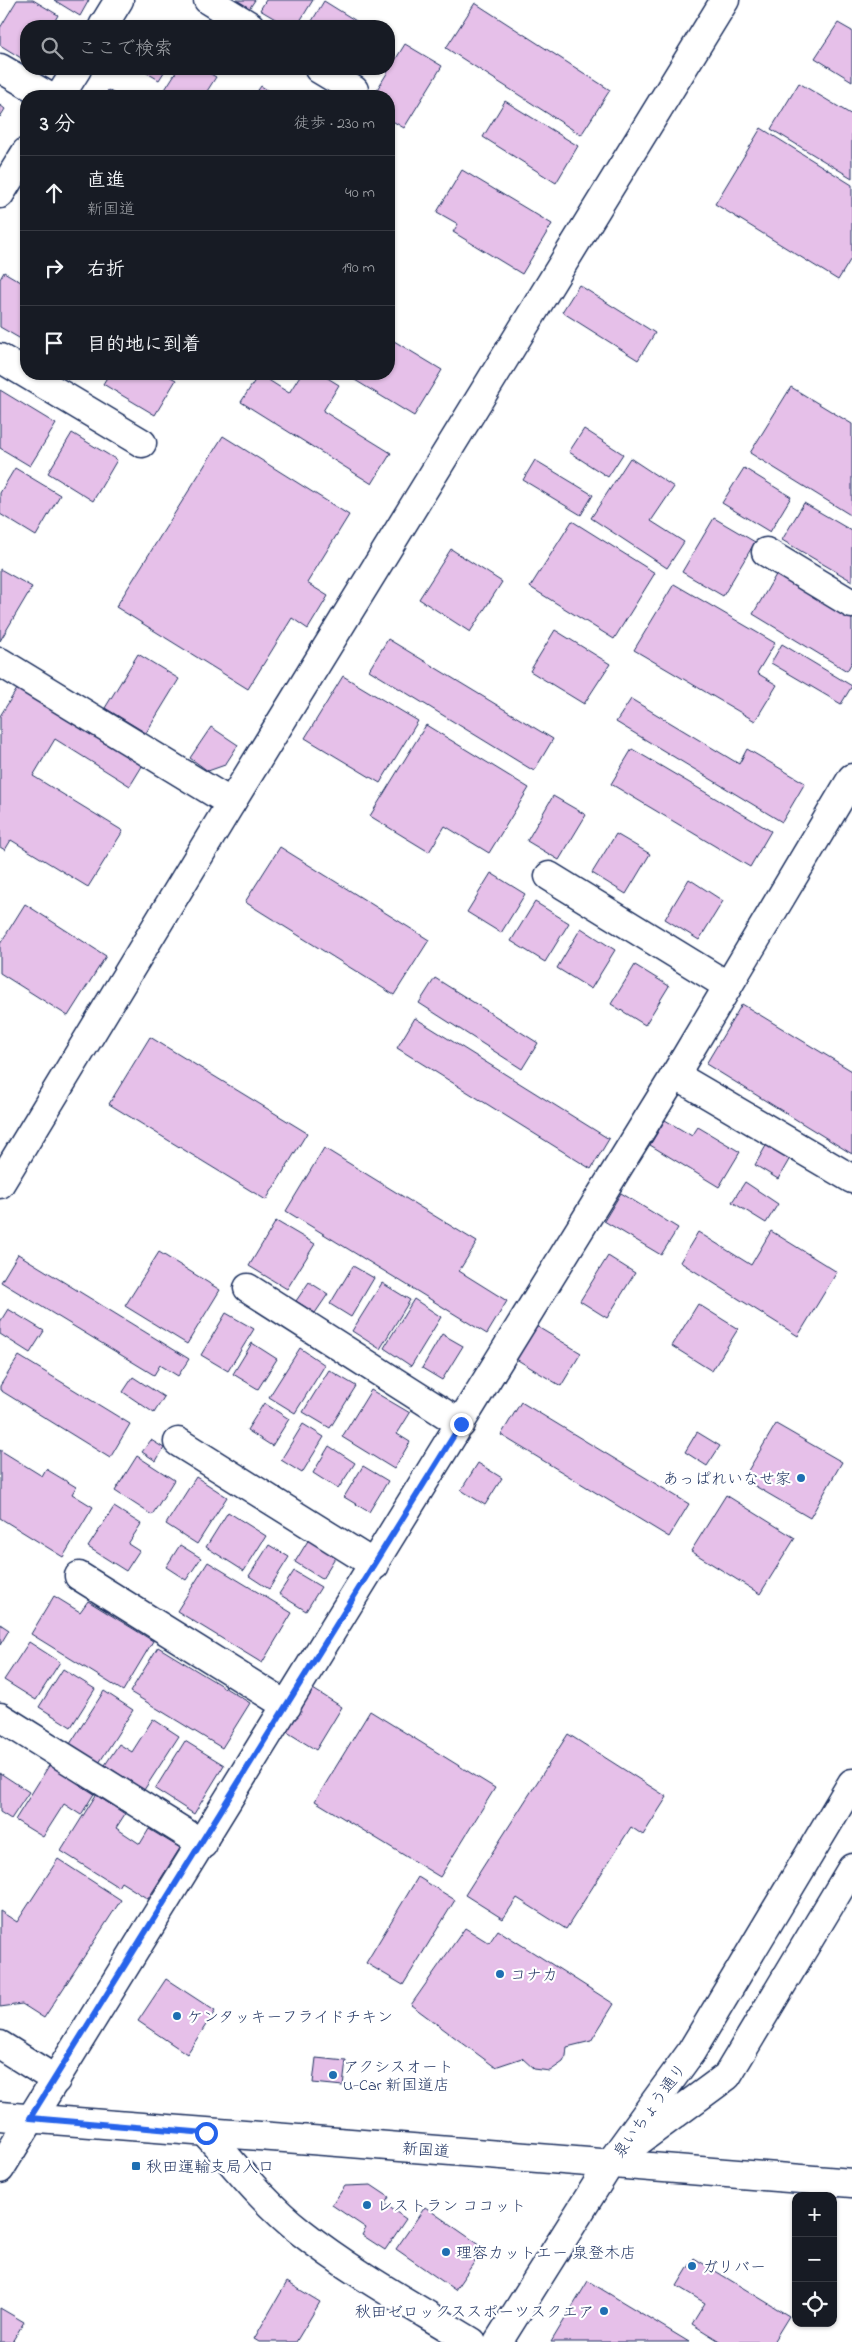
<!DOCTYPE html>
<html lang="ja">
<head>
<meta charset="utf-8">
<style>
	body { margin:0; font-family:"Indie Flower","Klee One",sans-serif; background:#242831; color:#f1f3f6 }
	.controls { position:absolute; right:15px; bottom:15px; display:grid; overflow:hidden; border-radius:10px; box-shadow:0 1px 4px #0004 }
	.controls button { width:45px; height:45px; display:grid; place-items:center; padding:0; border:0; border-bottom:1px solid #363941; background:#171b24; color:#f1f3f6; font:25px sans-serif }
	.stop { position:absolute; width:15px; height:15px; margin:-11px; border:4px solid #2563eb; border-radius:50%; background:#fff }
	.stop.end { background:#2563eb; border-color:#fff; box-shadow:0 1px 5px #0008 }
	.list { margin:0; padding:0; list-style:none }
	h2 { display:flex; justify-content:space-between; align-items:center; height:65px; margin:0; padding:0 20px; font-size:21px }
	h2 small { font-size:16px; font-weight:400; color:#9ea1a6 }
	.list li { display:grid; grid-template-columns:32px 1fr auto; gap:15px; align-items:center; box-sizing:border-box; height:75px; padding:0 20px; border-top:1px solid #363941 }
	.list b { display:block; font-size:19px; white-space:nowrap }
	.list p { margin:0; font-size:16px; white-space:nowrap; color:#9ea1a6 }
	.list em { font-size:16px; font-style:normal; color:#9ea1a6 }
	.icon { flex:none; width:28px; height:28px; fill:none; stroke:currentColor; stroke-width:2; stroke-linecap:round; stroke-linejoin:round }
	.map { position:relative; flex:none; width:852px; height:2342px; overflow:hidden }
	.search { position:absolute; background:#171b24; box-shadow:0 1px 4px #0004; left:20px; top:20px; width:375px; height:55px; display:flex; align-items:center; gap:12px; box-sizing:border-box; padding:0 18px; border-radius:20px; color:#9ea1a6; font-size:19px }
	.panel { position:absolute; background:#171b24; box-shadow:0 1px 4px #0004; left:20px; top:90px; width:375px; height:290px; border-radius:20px }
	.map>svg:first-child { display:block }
	.building { fill:#e6c0e9; stroke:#1b2f5e }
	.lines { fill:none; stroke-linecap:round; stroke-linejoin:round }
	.street-casing { stroke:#1b2f5e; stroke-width:31 }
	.secondary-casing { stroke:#1b2f5e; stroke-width:31 }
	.primary-casing { stroke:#1b2f5e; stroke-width:31 }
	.street { stroke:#fff; stroke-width:28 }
	.secondary { stroke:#fff; stroke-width:28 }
	.primary { stroke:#fff; stroke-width:28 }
	.route { stroke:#2563eb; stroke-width:6 }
	.poi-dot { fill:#1f6fb2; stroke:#fff; stroke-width:2 }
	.labels { text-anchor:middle; stroke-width:4.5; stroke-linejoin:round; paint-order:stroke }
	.poi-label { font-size:16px; fill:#1b2f5e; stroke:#fff; text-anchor:start }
	.street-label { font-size:16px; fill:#1b2f5e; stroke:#fff }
</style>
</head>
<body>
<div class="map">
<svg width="852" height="2342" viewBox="0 0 852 2342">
	<rect width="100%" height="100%" fill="#fff"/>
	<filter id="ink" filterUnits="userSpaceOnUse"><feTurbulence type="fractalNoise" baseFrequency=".02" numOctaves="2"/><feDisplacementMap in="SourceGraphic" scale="10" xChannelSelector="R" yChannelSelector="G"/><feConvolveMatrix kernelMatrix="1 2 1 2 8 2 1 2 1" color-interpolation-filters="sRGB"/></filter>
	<g filter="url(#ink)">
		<g class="building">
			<path d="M17,0H33L58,15L52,26H26V61L0,45V28Z"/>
			<path d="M54,0H89L80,16Z"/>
			<path d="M235,0H255L249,9Z"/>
			<path d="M266,0H313L297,26H287L260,10Z"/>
			<path d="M324,1L361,24L359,26H309Z"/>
			<path d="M475,3L610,90L581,135L446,48Z"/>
			<path d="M838,23L852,31V81L815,58Z"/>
			<path d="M405,44L442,66L404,128L389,119V96H373Z"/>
			<path d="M140,69H166L159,80Z"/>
			<path d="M178,69H202L216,77L204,96H173L164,91Z"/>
			<path d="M799,83L852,115V178L771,129Z"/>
			<path d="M261,86L277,96H254Z"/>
			<path d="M108,90L118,96H105Z"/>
			<path d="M505,101L578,146L556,183L483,137Z"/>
			<path d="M0,105L5,109L0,117Z"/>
			<path d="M761,128L852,185V257L838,280L715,204Z"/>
			<path d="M462,170L552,224L522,274L453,232L458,224L437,212Z"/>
			<path d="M4,272L26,285V342L0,327V279Z"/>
			<path d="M579,285L655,333L638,360L562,312Z"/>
			<path d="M389,338L442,370L414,416L345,374H389Z"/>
			<path d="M109,374H165L176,380L155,415L103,384Z"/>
			<path d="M259,374L289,393L301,374H321L339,385L323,411L391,453L372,484L241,402Z"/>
			<path d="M791,387L852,424V516L750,453Z"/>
			<path d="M0,390L56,424L30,466L0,448Z"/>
			<path d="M584,429L623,454L608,477L569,452Z"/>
			<path d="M72,433L117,460L93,501L48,473Z"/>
			<path d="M223,436L349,515L307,583L328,596L308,629L292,618L248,689L116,607Z"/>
			<path d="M630,458L674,487L651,521L684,542L667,568L591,518Z"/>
			<path d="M535,460L593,495L581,515L523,480Z"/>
			<path d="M15,468L60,495L36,536L0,514V493Z"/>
			<path d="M744,468L791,497L770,532L722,503Z"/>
			<path d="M804,503L852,531V581L782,540Z"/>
			<path d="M714,518L755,542L723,596L682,572Z"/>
			<path d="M572,521L655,573L614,639L530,587Z"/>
			<path d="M451,549L502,582L470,632L419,599Z"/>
			<path d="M0,569L32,587L0,641Z"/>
			<path d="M777,573L852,619V662L847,671L753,614Z"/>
			<path d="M674,584L775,643L757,673L777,685L755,721L634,650Z"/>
			<path d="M555,630L610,664L584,704L530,671Z"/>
			<path d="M388,639L553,739L534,771L369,670Z"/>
			<path d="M782,644L852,686L841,704L771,663Z"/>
			<path d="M138,654L179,679L146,733L105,708Z"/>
			<path d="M343,676L418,721L380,783L305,738Z"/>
			<path d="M19,686L144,763L130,786L55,739L33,776L123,831L88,887L11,840L5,850L0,847V716Z"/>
			<path d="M631,699L739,764L747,749L805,783L782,822L616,722Z"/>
			<path d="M426,725L529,788L489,853L445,826L429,852L370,816Z"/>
			<path d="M211,727L238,745L225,765L208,771L190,758Z"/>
			<path d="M632,749L771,831L750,867L611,784Z"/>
			<path d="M553,796L586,815L559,860L527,841Z"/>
			<path d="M616,834L650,854L626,894L592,873Z"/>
			<path d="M280,847L429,940L394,995L245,902Z"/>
			<path d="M491,873L525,894L501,933L467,912Z"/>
			<path d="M689,879L723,901L699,940L665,919Z"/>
			<path d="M535,902L569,923L545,962L511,941Z"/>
			<path d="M25,904L106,956L68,1016L0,973V944Z"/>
			<path d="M581,928L615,950L591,989L557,968Z"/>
			<path d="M635,965L669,986L645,1025L611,1004Z"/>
			<path d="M435,978L538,1043L522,1069L419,1003Z"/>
			<path d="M742,1004L852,1071V1154L706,1064Z"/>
			<path d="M415,1018L609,1139L591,1169L397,1048Z"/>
			<path d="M150,1037L307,1133L266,1200L109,1104Z"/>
			<path d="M665,1120L692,1136L698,1127L740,1152L719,1187L650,1145Z"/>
			<path d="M767,1144L790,1158L778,1179L755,1165Z"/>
			<path d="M324,1148L477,1242L459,1271L507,1301L487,1334L286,1211Z"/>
			<path d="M745,1182L778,1204L766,1223L732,1202Z"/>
			<path d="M621,1193L678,1228L661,1255L604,1221Z"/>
			<path d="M276,1221L315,1244L287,1289L249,1266Z"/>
			<path d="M771,1231L837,1272L798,1336L680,1262L698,1232L751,1265Z"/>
			<path d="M159,1252L220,1290L187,1344L125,1306Z"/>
			<path d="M18,1254L189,1359L178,1376L160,1365L154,1375L1,1282Z"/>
			<path d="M608,1256L635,1273L607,1318L580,1301Z"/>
			<path d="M353,1266L374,1278L351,1317L330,1304Z"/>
			<path d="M309,1282L328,1294L315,1313L296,1301Z"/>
			<path d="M382,1283L410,1300L380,1349L352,1331Z"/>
			<path d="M414,1299L441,1317L411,1366L384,1348Z"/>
			<path d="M698,1304L738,1329L712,1371L672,1346Z"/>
			<path d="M8,1309L44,1331L30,1353L0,1334V1322Z"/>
			<path d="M226,1313L254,1329L228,1371L201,1355Z"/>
			<path d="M536,1326L581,1353L561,1386L516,1359Z"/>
			<path d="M442,1334L463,1346L442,1380L422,1368Z"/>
			<path d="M252,1343L277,1359L258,1389L233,1374Z"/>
			<path d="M300,1348L325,1365L295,1413L269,1397Z"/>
			<path d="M19,1356L130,1424L110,1458L0,1390V1386Z"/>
			<path d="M329,1370L356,1386L330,1428L303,1412Z"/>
			<path d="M133,1377L164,1397L154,1413L123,1392Z"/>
			<path d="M371,1390L410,1413L397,1434L410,1442L394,1469L342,1437Z"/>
			<path d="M521,1402L689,1504L669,1537L501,1435Z"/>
			<path d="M264,1403L289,1419L272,1446L247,1430Z"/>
			<path d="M303,1424L324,1437L302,1473L281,1460Z"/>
			<path d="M776,1424L842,1462L810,1518L743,1479Z"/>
			<path d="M697,1432L720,1446L707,1466L685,1452Z"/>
			<path d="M151,1440L164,1448L156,1461L142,1452Z"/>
			<path d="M329,1446L355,1463L338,1489L313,1473Z"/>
			<path d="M0,1450L42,1476L46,1469L76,1487L72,1494L93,1507L63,1557L0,1518Z"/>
			<path d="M137,1456L174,1480L152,1515L115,1491Z"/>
			<path d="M478,1463L502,1478L485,1505L461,1490Z"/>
			<path d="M363,1466L388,1481L369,1512L344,1497Z"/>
			<path d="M196,1477L227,1497L197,1544L166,1524Z"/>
			<path d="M726,1495L795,1538L760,1594L691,1551Z"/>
			<path d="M114,1507L141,1524L128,1544L139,1551L126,1571L88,1547Z"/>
			<path d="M228,1512L266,1536L244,1571L206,1547Z"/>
			<path d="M309,1539L336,1556L322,1579L295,1562Z"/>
			<path d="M180,1545L201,1558L186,1580L166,1567Z"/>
			<path d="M269,1545L289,1557L269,1589L249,1576Z"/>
			<path d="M208,1562L292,1613L262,1663L177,1611Z"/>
			<path d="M294,1571L321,1587L306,1611L279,1594Z"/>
			<path d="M54,1596L80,1612L88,1601L153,1641L123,1691L31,1634Z"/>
			<path d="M0,1624L9,1630L0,1645Z"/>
			<path d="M29,1642L60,1662L36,1700L4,1680Z"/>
			<path d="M158,1647L250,1703L222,1748L130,1692Z"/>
			<path d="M63,1669L95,1689L71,1727L39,1707Z"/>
			<path d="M313,1689L342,1707L316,1750L287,1732Z"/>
			<path d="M104,1691L133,1710L99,1763L70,1744Z"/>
			<path d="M370,1711L495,1788L440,1877L315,1801Z"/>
			<path d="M153,1719L179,1736L144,1790L105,1765L119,1744L132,1752Z"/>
			<path d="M568,1734L667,1797L643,1835L631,1827L566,1929L517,1898L503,1919L465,1895Z"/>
			<path d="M185,1741L224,1765L194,1814L155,1789Z"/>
			<path d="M50,1764L95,1792L81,1815L64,1804L43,1837L15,1820Z"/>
			<path d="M0,1773L29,1792L11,1819L0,1812Z"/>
			<path d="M96,1795L125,1814L116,1828L140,1844L149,1829L180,1848L148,1899L121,1882L118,1887L61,1851Z"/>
			<path d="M58,1859L121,1900L44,2018L22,2004L0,2007V1911L17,1922Z"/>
			<path d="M418,1877L455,1900L403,1985L366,1963Z"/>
			<path d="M465,1928L489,1943L498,1930L614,2004L591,2041L567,2047L566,2056L563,2062L550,2071L534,2069L522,2058L495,2067L411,2005Z"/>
			<path d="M166,1979L215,2011L187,2054L138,2021Z"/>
			<path d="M316,2058L346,2061L343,2086L313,2083Z"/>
			<path d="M371,2185L389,2197L385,2204L406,2219L385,2250L362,2235L366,2228L332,2205L345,2186Z"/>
			<path d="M425,2207L484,2248L455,2290L396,2249Z"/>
			<path d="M694,2258L789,2316L773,2342H721L692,2324L705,2303L677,2286Z"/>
			<path d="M588,2281L689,2342H551Z"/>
			<path d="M287,2282L320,2302L296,2342H259L254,2339Z"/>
			<path d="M0,2308L24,2322L12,2342H0Z"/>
		</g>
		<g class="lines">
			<defs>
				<g id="street">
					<path d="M208,0L250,26"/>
					<path d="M103,26L119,0"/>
					<path d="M0,68L48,96"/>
					<path d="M319,69L354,90"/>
					<path d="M60,96L77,69"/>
					<path d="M0,194L26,152"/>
					<path d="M0,358L142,443"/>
					<path d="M766,552L852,604"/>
					<path d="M0,662L231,803"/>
					<path d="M549,876L728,986"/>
					<path d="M675,1075L852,1179"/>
					<path d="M0,1184L231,803L725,0"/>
					<path d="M248,1288L461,1424"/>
					<path d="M178,1442L375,1565"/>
					<path d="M79,1576L287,1706"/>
					<path d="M0,1717L203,1844"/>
					<path d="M206,2133C236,2167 265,2204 301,2232C354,2274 415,2307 472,2342"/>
					<path d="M0,2169L675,1075L852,778"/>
				</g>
				<g id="secondary">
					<path d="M0,2045L56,2080"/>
					<path d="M632,2146L727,2076L852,1868"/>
					<path d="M498,2342L611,2162L691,2052L852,1783"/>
				</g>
				<path id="primary" d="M0,2116C284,2139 568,2158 852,2183"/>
			</defs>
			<use href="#street" class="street-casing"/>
			<use href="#secondary" class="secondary-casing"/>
			<use href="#primary" class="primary-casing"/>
			<use href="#street" class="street"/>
			<use href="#secondary" class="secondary"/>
			<use href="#primary" class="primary"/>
		</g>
	</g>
	<g class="lines" filter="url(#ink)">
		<path class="route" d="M206,2133L30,2118L461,1424"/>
	</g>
	<g class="poi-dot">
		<circle cx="801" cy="1478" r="5"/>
		<circle cx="500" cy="1974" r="5"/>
		<circle cx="177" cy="2016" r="5"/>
		<circle cx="333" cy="2075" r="5"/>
		<rect x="131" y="2161" width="10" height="10" rx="2.5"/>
		<circle cx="367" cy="2205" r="5"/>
		<circle cx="446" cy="2252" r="5"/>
		<circle cx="692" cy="2266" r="5"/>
		<circle cx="604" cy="2311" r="5"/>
	</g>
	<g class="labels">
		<g class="poi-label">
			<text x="791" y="1484" text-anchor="end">あっぱれいなせ家</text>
			<text x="510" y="1980">コナカ</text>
			<text x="187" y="2022">ケンタッキーフライドチキン</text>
			<text x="343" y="2072">アクシスオート<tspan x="343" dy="18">U-Car 新国道店</tspan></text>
			<text x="146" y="2172">秋田運輸支局入口</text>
			<text x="377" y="2211">レストラン ココット</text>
			<text x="456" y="2258">理容カットエー 泉登木店</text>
			<text x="702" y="2272">ガリバー</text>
			<text x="594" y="2317" text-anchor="end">秋田ゼロックススポーツスクエア</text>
		</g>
		<g class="street-label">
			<text transform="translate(649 2110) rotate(-54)" y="6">泉いちょう通り</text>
			<text transform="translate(426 2149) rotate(4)" y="6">新国道</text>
		</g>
	</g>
</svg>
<div class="controls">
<button>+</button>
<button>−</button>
<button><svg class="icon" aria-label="locate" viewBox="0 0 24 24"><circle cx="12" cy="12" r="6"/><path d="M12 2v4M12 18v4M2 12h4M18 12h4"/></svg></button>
</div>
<div class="stop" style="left:206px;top:2133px"></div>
<div class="stop end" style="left:461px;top:1424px"></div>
<div class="search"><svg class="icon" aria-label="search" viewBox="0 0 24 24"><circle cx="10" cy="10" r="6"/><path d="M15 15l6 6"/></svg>ここで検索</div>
<section class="panel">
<h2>3 分<small>徒歩 · 230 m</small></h2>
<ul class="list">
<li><svg class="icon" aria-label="ahead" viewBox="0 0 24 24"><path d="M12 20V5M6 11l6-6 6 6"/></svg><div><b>直進</b><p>新国道</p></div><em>40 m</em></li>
<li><svg class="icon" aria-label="right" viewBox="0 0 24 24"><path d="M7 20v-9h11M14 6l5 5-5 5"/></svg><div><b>右折</b></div><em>190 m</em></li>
<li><svg class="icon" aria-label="arrive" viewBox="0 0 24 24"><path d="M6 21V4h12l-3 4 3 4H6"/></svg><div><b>目的地に到着</b></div></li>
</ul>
</section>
</div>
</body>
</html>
